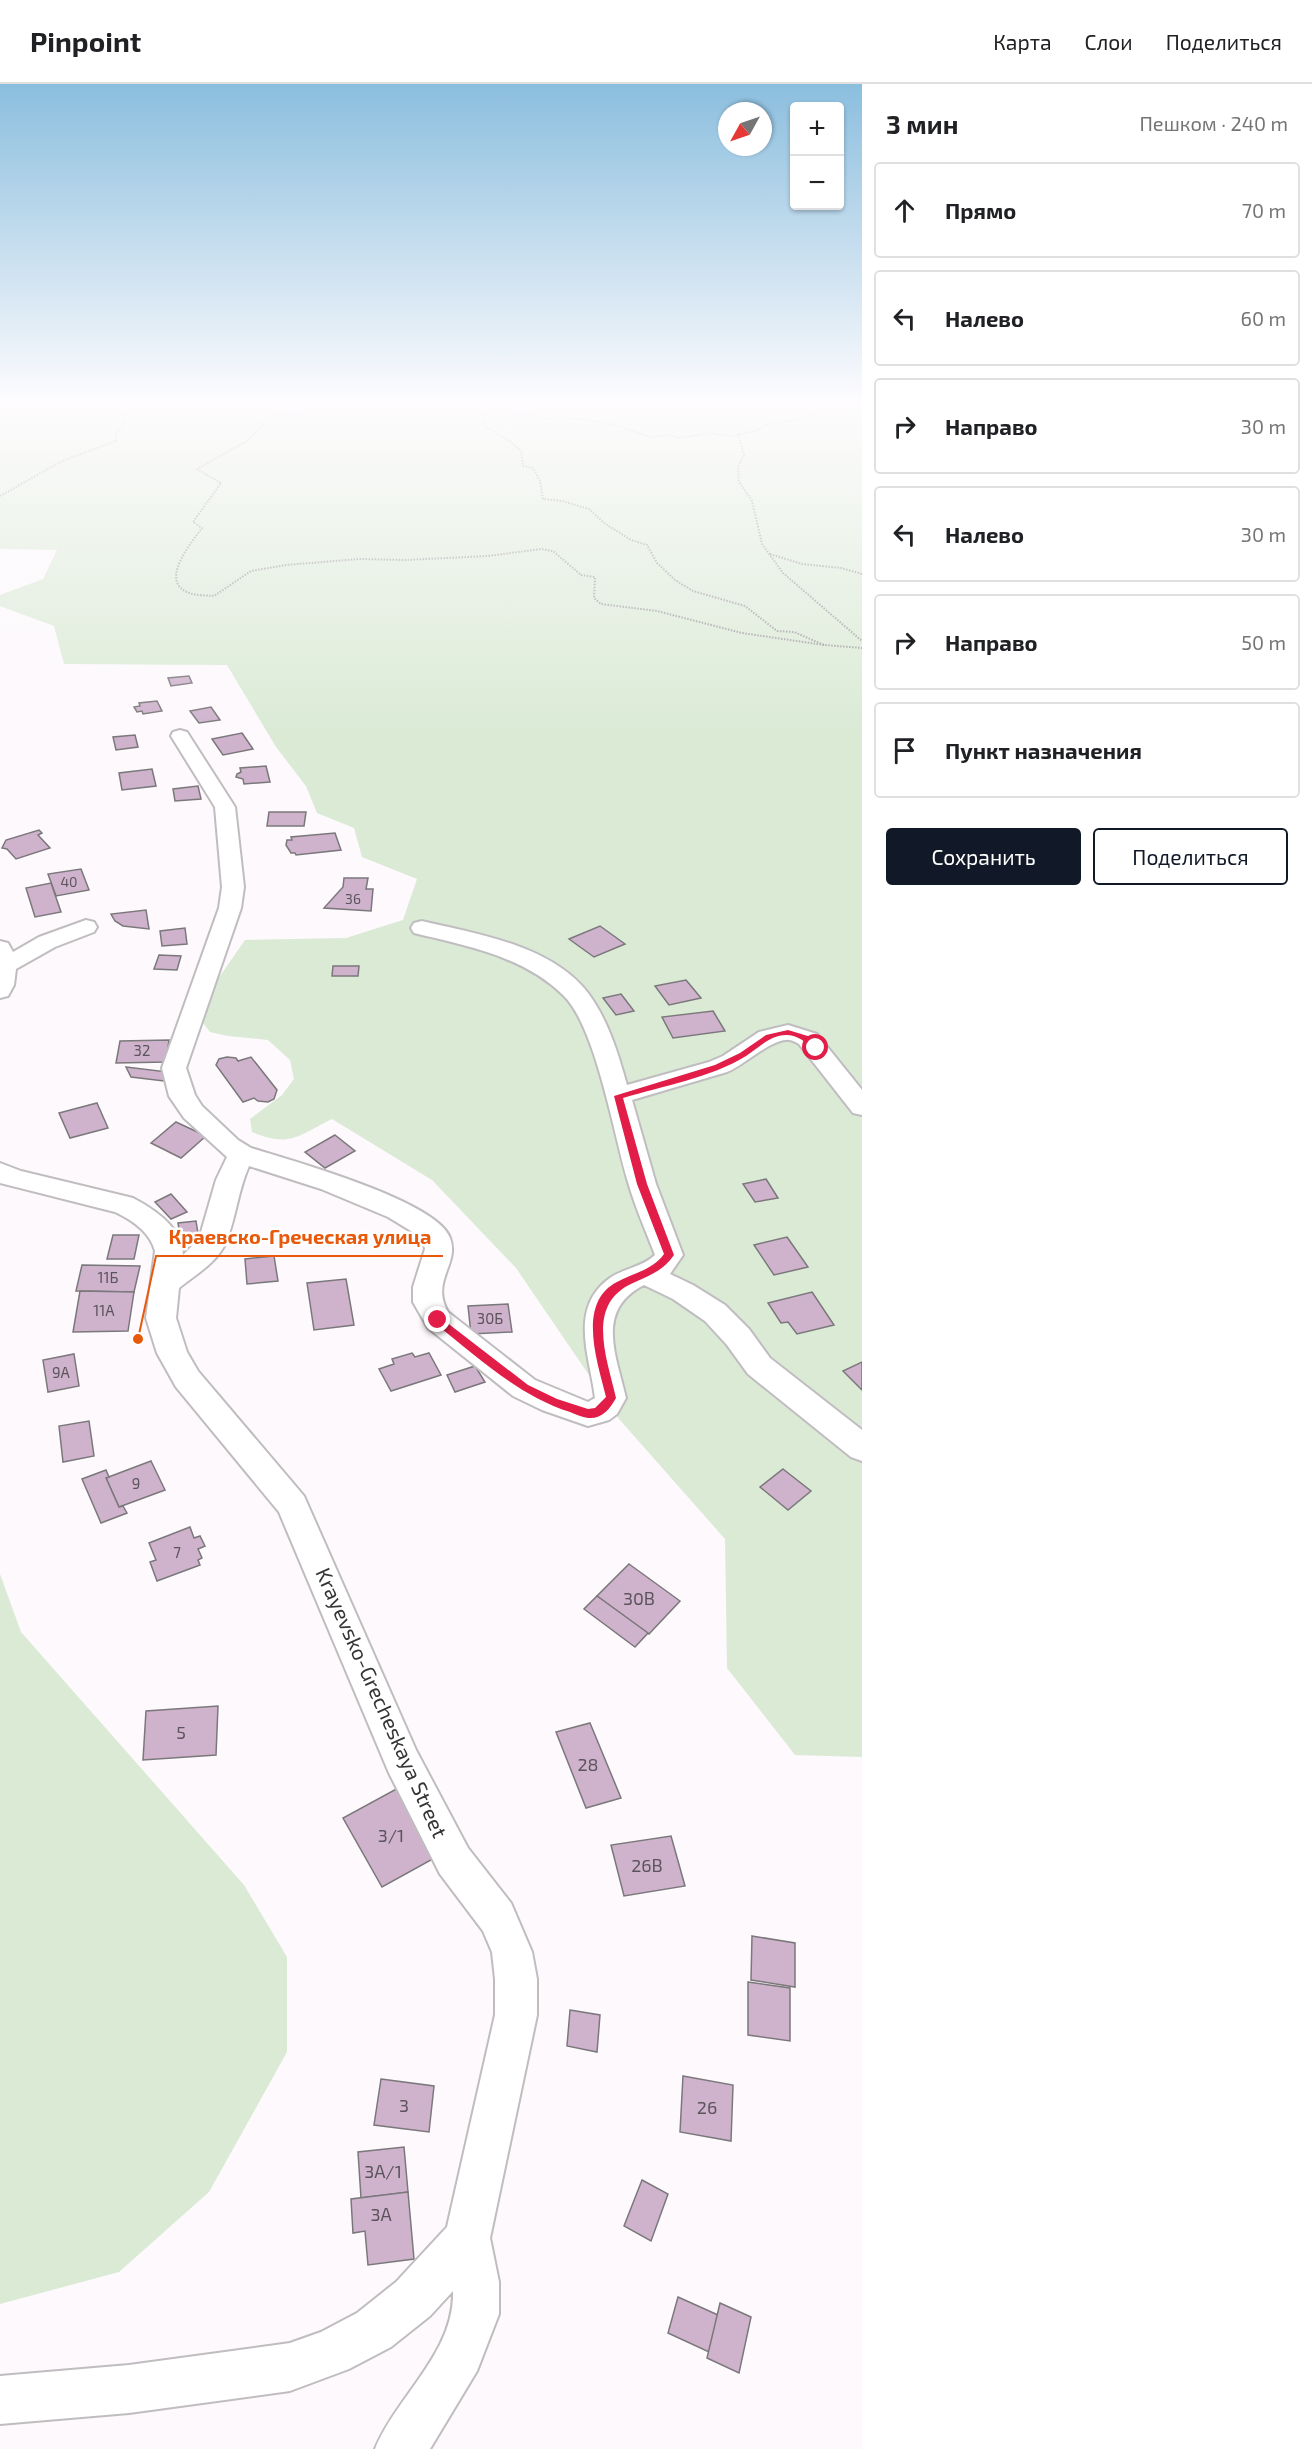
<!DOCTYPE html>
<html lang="ru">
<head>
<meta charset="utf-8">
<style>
	body { margin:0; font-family:"Exo 2",sans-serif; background:#f2f2f2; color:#202124 }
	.controls { position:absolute; right:18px; top:18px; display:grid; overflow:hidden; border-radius:6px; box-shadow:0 2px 4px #0004 }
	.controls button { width:54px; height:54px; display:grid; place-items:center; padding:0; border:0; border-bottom:2px solid #e0e0e0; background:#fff; color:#202124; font:30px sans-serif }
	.compass { position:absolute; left:718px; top:18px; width:54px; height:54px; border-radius:50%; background:#fff; box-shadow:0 2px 4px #0004; rotate:230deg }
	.stop { position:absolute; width:18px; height:18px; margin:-14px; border:4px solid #e11d48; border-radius:50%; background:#fff }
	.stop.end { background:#e11d48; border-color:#fff; box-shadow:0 2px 6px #0008 }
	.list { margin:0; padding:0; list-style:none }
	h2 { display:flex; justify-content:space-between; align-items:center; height:78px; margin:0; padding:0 24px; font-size:26px }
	h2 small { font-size:20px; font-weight:400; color:#757577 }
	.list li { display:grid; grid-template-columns:39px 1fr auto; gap:18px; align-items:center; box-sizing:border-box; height:96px; margin:0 12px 12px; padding:0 12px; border:2px solid #e0e0e0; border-radius:6px }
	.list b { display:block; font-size:22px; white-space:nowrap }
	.list em { font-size:20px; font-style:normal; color:#757577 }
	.actions { display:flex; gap:12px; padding:18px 24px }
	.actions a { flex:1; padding:14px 0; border:2px solid #111827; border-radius:6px; text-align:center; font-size:21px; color:#111827 }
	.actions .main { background:#111827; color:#fff }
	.icon { flex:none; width:33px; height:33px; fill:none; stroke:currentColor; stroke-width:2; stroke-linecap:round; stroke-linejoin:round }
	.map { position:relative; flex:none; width:862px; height:2365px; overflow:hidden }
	header { display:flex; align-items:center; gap:36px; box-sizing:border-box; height:84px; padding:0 30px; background:#fff; border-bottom:2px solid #e0e0e0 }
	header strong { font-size:28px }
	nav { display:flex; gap:33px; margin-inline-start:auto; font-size:21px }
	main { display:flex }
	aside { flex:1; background:#fff }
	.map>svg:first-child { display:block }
	.green { fill:#daead5 }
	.building { fill:#cfb3cd; stroke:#7b787b; stroke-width:1.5 }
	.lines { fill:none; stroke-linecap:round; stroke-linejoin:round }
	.minor-casing { stroke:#c0bdc0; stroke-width:4 }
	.path { stroke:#9b999b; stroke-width:2; stroke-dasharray:1.5 1.5; stroke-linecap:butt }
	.minor { fill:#fff; fill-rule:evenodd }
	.route { fill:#e11d48 }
	.labels { text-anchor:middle; stroke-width:5; stroke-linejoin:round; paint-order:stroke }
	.far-number-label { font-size:14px; fill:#5c545c }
	.number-label { font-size:15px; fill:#5c545c }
	.near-number-label { font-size:18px; fill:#5c545c }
	.near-street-label { font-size:21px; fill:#363536; stroke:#fff }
	.leader { fill:none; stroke:#e8590c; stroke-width:2 }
	.callout-dot { fill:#e8590c; stroke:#fff; stroke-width:2 }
	.callout-label { font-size:20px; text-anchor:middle; font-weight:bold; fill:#e8590c; stroke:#fff; stroke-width:5; stroke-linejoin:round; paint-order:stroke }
</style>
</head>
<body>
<header>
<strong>Pinpoint</strong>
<nav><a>Карта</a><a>Слои</a><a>Поделиться</a></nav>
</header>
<main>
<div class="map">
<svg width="862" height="2365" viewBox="0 0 862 2365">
	<rect width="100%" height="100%" fill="#fdf9fc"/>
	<g class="green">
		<path d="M0,319H862V1673L795,1671L727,1584L725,1455L619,1335L516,1184L432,1096L332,1035C298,1052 289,1064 252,1048L250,1035L282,1011L294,995L290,976L268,956L228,952L210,948L203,939L211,905L245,856L346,854L403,836L417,795L362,773L354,744L317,729L306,702L276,663L227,581L64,580L54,542L0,522V511L43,495L57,466L0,465Z"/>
		<path d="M0,1490L21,1548L244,1801L287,1873V1968L209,2108L119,2188L0,2220Z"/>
	</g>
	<g class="building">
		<path d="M189,592L192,599L171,602L168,594Z"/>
		<path d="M157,617L162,627L143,630L142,627L137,628L134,623L140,622L139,619Z"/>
		<path d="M211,623L220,636L199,639L190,627Z"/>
		<path d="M242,649L253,665L223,671L212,655Z"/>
		<path d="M135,651L138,663L116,666L113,653Z"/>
		<path d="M266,682L270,698L244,700L243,695L236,693L237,690L241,688L240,684Z"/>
		<path d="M152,685L156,702L122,706L119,689Z"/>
		<path d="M198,702L201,715L175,717L173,705Z"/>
		<path d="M269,728H306L304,742H267Z"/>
		<path d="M39,746L42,749L38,751L50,764L16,775L7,765L2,764L6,756Z"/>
		<path d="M335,749L341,766L296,771L295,769H291L286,761L287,756H292L291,753Z"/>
		<path d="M81,785L89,806L56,812L48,790Z"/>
		<path d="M344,794H368L366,805H373L371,827L324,824L343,803Z"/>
		<path d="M51,799L61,828L35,833L26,804Z"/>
		<path d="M146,826L149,845L123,842L115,837L111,830Z"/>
		<path d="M600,842L625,860L594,873L569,855Z"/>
		<path d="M185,844L187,860L162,862L160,847Z"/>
		<path d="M159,871L181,872L177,886L154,885Z"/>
		<path d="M333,882H359L358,892H332Z"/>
		<path d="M686,896L701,914L669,921L655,902Z"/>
		<path d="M621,910L634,927L616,931L603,914Z"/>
		<path d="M713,927L725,947L673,954L662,933Z"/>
		<path d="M169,956L166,978L116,979L120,957Z"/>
		<path d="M227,973L236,974L238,977L251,973L277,1006L274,1015L268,1018L258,1017L254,1014L243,1018L216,981L219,975Z"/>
		<path d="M126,983L168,988L164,997L131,993Z"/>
		<path d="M97,1019L108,1044L70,1054L59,1029Z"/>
		<path d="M176,1038L206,1052L181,1074L151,1059Z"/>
		<path d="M335,1051L355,1067L325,1084L305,1068Z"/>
		<path d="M766,1095L778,1114L755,1118L743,1100Z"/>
		<path d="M171,1110L187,1128L171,1135L155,1118Z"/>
		<path d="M196,1137L199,1156L181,1159L178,1139Z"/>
		<path d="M113,1151H139L134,1175H107Z"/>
		<path d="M787,1153L808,1183L774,1191L754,1161Z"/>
		<path d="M274,1172L278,1197L247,1200L245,1175Z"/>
		<path d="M82,1181L140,1182L134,1208L76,1207Z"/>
		<path d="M346,1195L354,1241L314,1246L307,1199Z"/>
		<path d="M80,1207L134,1208L128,1247L73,1248Z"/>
		<path d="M812,1208L834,1241L797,1250L788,1238L781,1239L768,1219Z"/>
		<path d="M508,1220L512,1248L471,1250L468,1222Z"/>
		<path d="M412,1269L415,1273L429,1269L441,1291L391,1307L379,1285L394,1280L392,1275Z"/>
		<path d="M74,1270L79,1302L48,1308L43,1276Z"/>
		<path d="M862,1278V1306L843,1287Z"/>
		<path d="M475,1282L485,1298L455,1308L447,1291Z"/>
		<path d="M89,1337L94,1372L63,1378L59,1342Z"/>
		<path d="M151,1377L165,1406L119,1423L106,1394Z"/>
		<path d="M783,1385L811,1407L788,1426L760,1403Z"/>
		<path d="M106,1386L109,1393L106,1394L119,1423L123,1422L127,1429L101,1439L82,1395Z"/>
		<path d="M190,1443L194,1454L200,1452L205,1462L198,1465L202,1474L198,1476L200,1481L157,1497L150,1478L156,1476L149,1459Z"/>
		<path d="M629,1480L680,1517L649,1550L597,1512Z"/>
		<path d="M597,1512L648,1549L635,1563L584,1525Z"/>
		<path d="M218,1622L216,1671L143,1676L146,1627Z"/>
		<path d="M590,1639L621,1714L586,1724L556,1648Z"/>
		<path d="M400,1703L440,1771L382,1803L343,1734Z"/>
		<path d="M671,1752L685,1802L624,1812L611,1761Z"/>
		<path d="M752,1852L795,1859V1903L751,1896Z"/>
		<path d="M748,1898L790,1904V1957L748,1951Z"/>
		<path d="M570,1926L600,1931L597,1968L567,1962Z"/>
		<path d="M683,1992L733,2001L731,2057L680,2048Z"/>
		<path d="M381,1995L434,2002L429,2048L374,2041Z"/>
		<path d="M404,2063L408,2108L361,2114L358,2068Z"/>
		<path d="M642,2096L668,2110L651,2157L624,2142Z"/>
		<path d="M408,2108L414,2175L368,2181L365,2147L353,2149L351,2115Z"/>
		<path d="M678,2213L718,2231L709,2268L668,2249Z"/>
		<path d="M720,2219L751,2233L739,2289L707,2274Z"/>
	</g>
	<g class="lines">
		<defs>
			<g id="minor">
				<path d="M180,646L187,648L235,723L244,803L241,824L186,984L195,1011L202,1022L238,1056L251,1064C290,1076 438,1117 450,1154C460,1180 430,1197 448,1228L535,1296L588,1318L595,1314C590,1273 568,1224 610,1194C624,1184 643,1183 655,1171C646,1147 635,1123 628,1098C614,1052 596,942 563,911C523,872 467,862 414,849L411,844L414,839L422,837C477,850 551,861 588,909C608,936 618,969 627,1001L709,978L723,972L759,948L788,941L817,950L862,1006V1031L853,1029L799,960C795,958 791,955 786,956C769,957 744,981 727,988L632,1016L656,1100L683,1171L670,1190L693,1201L725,1221L749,1245L770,1274L862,1346V1377L851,1373L748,1290L727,1261L705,1237L673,1215L644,1201C595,1226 616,1271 626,1314L617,1330L609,1336L588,1342L542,1326L513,1312L428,1244L413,1218V1203L425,1165L423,1156L416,1150L388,1133L321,1105L249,1082C238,1106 236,1134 226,1158C218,1178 195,1191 179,1204L176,1234L187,1268L198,1287L304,1412L416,1666L468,1764L511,1819L532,1868L537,1895V1931L490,2154L499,2198V2230L477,2287L430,2365H375C397,2312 455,2268 453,2207L430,2232L391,2263L349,2285L290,2307L129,2329L0,2340V2292L129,2281L290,2259L321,2248L357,2229L396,2198L447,2143L495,1931V1895L492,1868L483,1847L440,1790L389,1689L279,1428L176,1303L157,1269L146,1234L155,1167C150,1148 132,1136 115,1128L0,1099V1079L21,1087L133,1114C154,1125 183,1144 183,1171L199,1155L216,1096L227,1073L184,1034L169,1012L162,984L219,824L222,803L215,723L171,652L173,648Z"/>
				<path d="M86,836L94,838L97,843L94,848L55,863L16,885L14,901L8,912L0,914V857L8,859L13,868L39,853Z"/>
			</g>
		</defs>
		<use href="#minor" class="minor-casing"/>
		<g class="path">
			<path d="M330,319L326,325L271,333L247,357L197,385L221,399L193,438L202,444C192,458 161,494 185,507C193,512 205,511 214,512L251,487L286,481L359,475L405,476L488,472L541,465L553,467L581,491L595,493L594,514L601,520L657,527L742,549L824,561"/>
			<path d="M493,319L494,327L526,329L532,334L583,335L618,342L650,353L670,351L679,354L711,349L731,352L756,347L767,341L811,333L825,319"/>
			<path d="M502,319L485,329L483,341L511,358L521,367L523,382L533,384L540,397L543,415L562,417L589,425L604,439L631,456L647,461L657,479L675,496L693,507L745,522L777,547L794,548L824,561L862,564"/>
			<path d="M738,350L744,371L738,383L739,398L752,417L762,460L783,489L862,557"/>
			<path d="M0,412L62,377L116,357V349L126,338L121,329L134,326V319"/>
			<path d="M770,470L802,480L841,484L862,490"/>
		</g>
		<use href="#minor" class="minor"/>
	</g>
	<linearGradient id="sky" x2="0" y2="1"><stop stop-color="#8bbede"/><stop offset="0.49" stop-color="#fefcfe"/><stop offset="1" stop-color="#fefcfe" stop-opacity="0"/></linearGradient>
	<rect width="862" height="650" fill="url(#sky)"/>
	<path class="route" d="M788,946L811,953L821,964L813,966C806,958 798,951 786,951C770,951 759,964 746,972C710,994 663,1002 623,1014L647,1100L674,1171C663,1187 650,1191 633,1199C585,1220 607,1274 616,1314C610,1325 602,1335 588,1334C582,1333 575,1330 570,1328C517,1311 477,1272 434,1239V1234H441L528,1301L557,1315L588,1325L595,1324L606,1313C598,1279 576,1219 617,1198C633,1189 653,1186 664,1170L637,1100L614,1012L715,981L740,969L766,951Z"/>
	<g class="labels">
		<g class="far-number-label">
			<text x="69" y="803">40</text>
			<text x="353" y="820">36</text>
		</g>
		<g class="number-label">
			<text x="142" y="972">32</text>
			<text x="108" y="1199">11Б</text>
			<text x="104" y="1232">11А</text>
			<text x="490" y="1240">30Б</text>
			<text x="61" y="1294">9А</text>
			<text x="136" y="1405">9</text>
			<text x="177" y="1474">7</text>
		</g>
		<g class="near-number-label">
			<text x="639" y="1521">30В</text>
			<text x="181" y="1655">5</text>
			<text x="588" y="1687">28</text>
			<text x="391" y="1758">3/1</text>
			<text x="647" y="1788">26В</text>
			<text x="404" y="2028">3</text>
			<text x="707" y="2030">26</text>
			<text x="383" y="2094">3А/1</text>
			<text x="381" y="2137">3А</text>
		</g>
		<g class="near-street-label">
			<text transform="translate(381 1619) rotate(66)" y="7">Krayevsko-Grecheskaya Street</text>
		</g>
	</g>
	<path class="leader" d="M138 1255L156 1172H443"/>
	<circle class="callout-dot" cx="138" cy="1255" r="6"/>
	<g class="callout-label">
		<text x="300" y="1160">Краевско-Греческая улица</text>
	</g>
</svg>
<div class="controls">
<button>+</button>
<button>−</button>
</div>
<svg class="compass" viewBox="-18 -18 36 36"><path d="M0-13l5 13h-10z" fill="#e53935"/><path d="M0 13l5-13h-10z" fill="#757577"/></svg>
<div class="stop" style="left:816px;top:964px"></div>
<div class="stop end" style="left:438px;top:1236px"></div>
</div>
<aside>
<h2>3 мин<small>Пешком · 240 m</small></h2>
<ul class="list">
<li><svg class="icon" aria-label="ahead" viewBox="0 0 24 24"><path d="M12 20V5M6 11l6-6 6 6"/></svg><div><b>Прямо</b></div><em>70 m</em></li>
<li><svg class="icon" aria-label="left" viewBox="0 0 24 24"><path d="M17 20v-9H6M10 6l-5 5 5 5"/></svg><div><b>Налево</b></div><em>60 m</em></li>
<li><svg class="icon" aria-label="right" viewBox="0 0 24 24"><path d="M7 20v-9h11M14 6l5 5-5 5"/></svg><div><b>Направо</b></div><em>30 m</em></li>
<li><svg class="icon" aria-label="left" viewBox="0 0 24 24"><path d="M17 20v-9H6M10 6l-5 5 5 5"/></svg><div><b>Налево</b></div><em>30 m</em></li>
<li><svg class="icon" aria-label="right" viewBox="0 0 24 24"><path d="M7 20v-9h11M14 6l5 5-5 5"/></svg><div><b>Направо</b></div><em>50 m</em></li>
<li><svg class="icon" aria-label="arrive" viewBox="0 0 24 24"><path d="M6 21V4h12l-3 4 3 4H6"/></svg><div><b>Пункт назначения</b></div></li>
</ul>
<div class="actions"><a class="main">Сохранить</a><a>Поделиться</a></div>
</aside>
</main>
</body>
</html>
